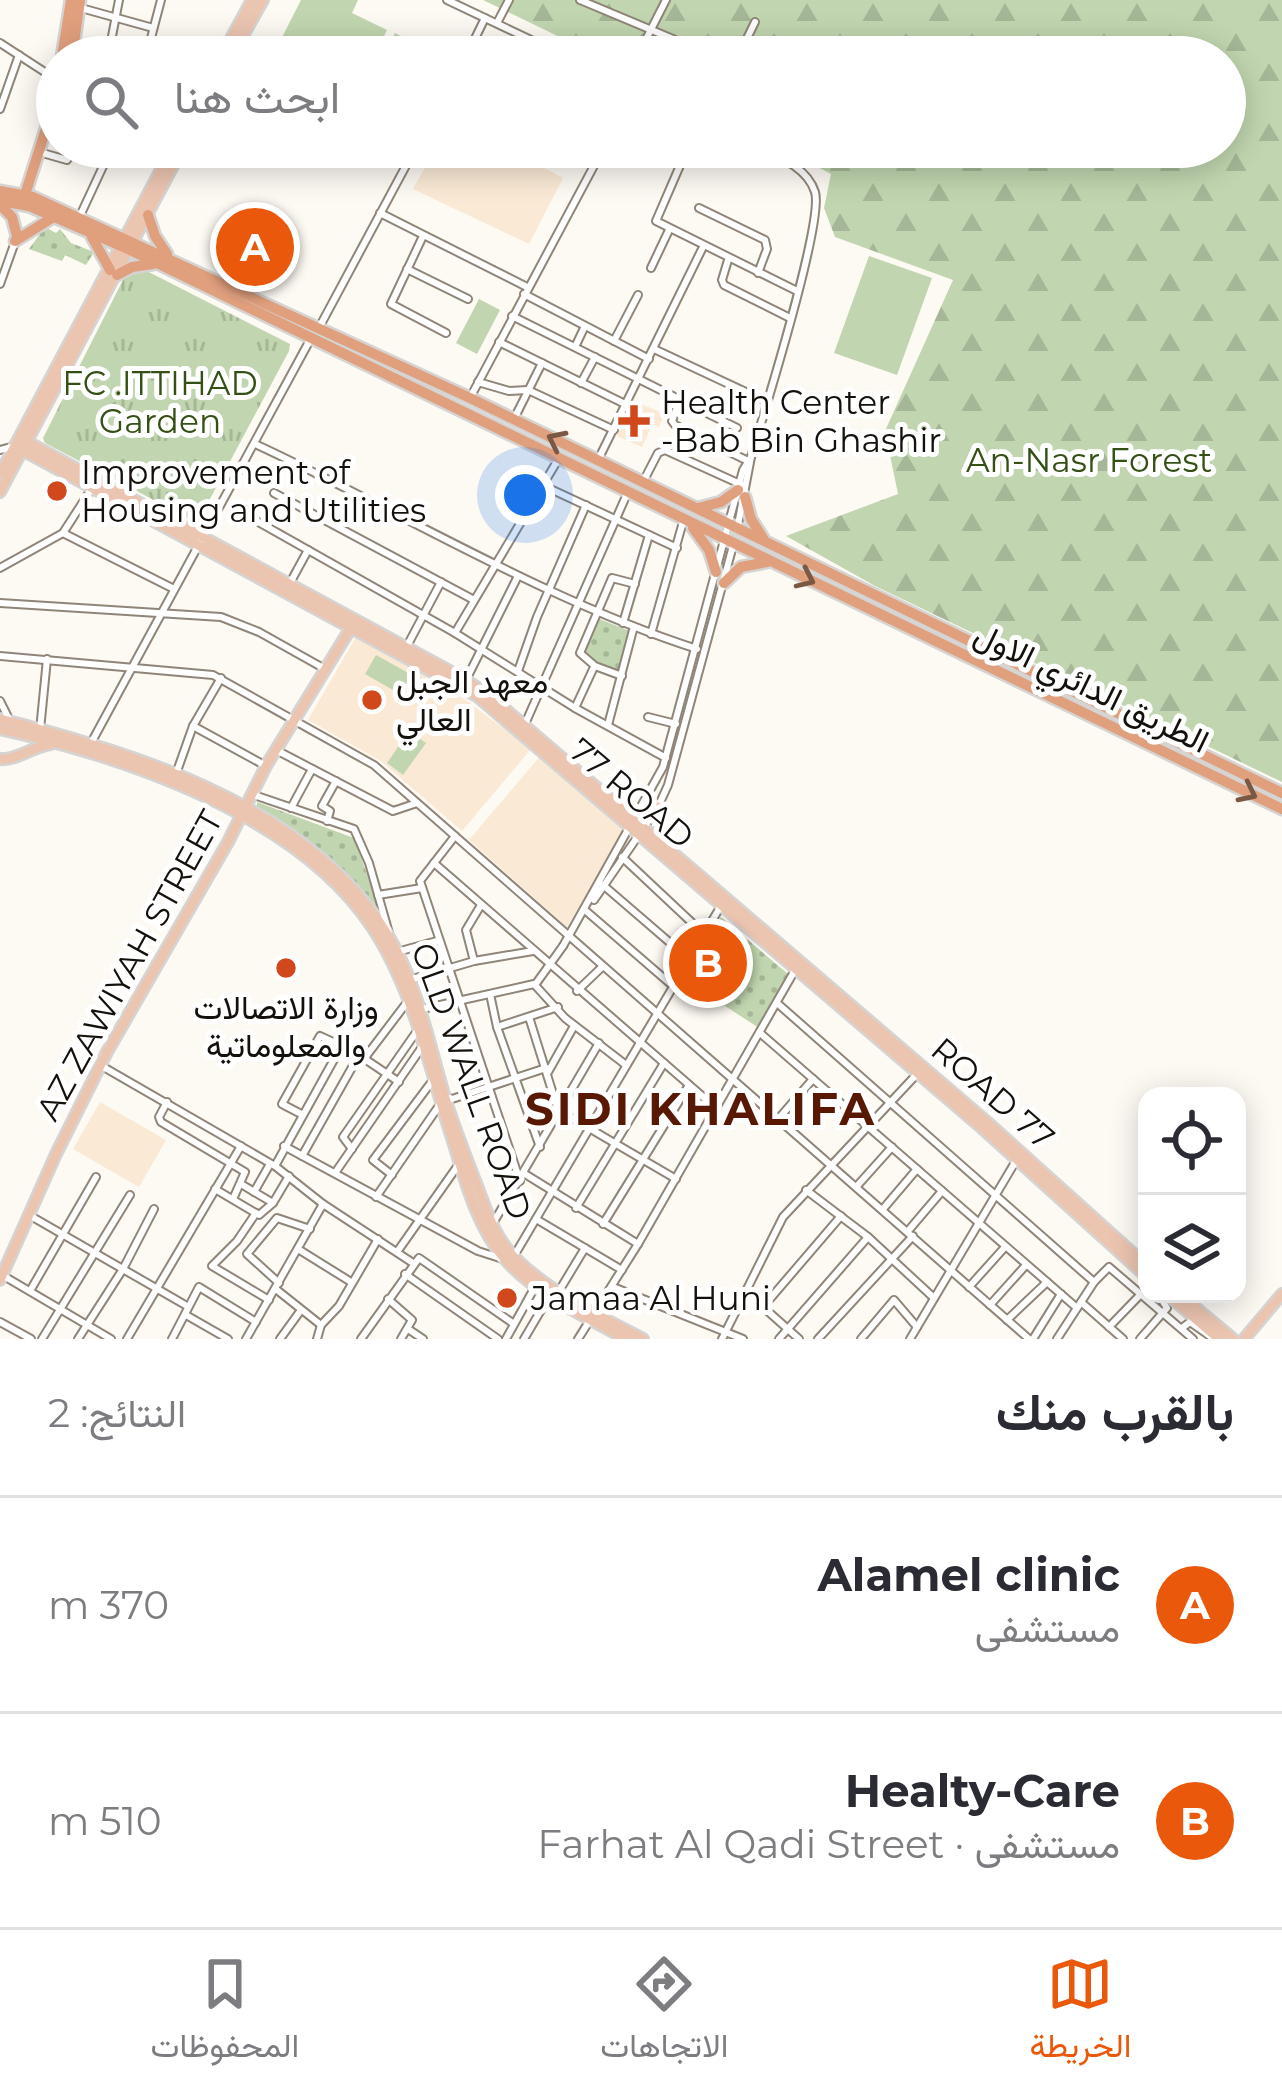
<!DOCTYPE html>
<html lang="ar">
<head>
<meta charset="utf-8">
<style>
	body { margin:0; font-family:Montserrat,Vazirmatn,sans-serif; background:#f2f2f3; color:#2b2b33; direction:rtl }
	.controls { position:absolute; right:36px; bottom:36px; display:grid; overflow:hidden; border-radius:24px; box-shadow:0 6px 30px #0003 }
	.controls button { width:108px; height:108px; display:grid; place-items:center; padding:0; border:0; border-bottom:3px solid #e1e1e2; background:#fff; color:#2b2b33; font:60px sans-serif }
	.you { position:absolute; left:525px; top:495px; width:42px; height:42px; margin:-30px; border:9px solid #fff; border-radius:50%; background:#1a73e8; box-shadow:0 0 0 18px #1a73e833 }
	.badge { display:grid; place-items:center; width:78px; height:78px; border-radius:50%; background:#ea580c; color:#fff; font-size:39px; font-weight:700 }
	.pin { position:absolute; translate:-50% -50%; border:6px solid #fff; box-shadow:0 3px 12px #0006 }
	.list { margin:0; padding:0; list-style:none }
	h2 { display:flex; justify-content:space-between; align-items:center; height:156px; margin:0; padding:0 48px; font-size:51px }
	h2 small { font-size:39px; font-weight:400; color:#7c7c81 }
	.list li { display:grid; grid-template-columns:78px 1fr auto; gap:36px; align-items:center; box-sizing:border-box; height:216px; padding:0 48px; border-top:3px solid #e1e1e2 }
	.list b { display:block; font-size:45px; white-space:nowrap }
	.list p { margin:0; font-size:39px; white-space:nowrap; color:#7c7c81 }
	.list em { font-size:39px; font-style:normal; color:#7c7c81 }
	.icon { flex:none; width:66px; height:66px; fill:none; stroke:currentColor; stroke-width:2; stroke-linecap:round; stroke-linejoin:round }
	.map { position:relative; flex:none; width:1282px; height:1339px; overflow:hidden; direction:ltr }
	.search { position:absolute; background:#fff; box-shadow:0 6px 30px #0003; left:36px; right:36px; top:36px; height:132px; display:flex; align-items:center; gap:30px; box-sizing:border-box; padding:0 42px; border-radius:66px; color:#7c7c81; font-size:45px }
	.sheet { height:588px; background:#fff }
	nav { display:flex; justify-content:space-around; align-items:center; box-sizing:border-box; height:168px; border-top:3px solid #e1e1e2; background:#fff; font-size:33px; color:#7c7c81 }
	nav a { display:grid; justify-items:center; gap:6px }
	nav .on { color:#ea580c }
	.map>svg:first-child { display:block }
	.built { fill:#faead5 }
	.grass { fill:#c1d6b0 }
	.forest { fill:url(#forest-firs) }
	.park { fill:url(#park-tufts) }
	.garden { fill:url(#garden-dots) }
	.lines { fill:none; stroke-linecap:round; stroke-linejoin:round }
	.minor-casing { stroke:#8f8578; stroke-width:10 }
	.major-casing { stroke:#d5d4d3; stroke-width:14 }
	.highway-casing { stroke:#d5d4d3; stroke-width:15 }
	.minor { stroke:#fff; stroke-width:6 }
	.major { stroke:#ecc5b1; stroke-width:9 }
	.highway { stroke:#e09f7d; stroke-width:10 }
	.oneway { stroke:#7a5844 }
	.poi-dot { fill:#d0481b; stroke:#fff; stroke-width:4.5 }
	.labels { text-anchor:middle; stroke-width:10; stroke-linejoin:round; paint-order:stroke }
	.park-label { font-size:33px; fill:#355015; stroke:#fff }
	.poi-label { font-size:33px; fill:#14100b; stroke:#fff; text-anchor:start }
	.street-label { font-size:33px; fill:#14100b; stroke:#fff }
	.district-label { font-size:45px; font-weight:bold; letter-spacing:3px; fill:#591803; stroke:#fff }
</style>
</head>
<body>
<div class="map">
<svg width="1282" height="1339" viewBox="0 0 1282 1339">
	<defs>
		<pattern id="forest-firs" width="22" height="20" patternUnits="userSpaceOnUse" patternTransform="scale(3)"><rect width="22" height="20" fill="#c1d6b0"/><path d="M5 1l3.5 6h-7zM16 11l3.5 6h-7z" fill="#a5b796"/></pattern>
		<pattern id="park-tufts" width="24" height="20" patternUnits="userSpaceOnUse" patternTransform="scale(3)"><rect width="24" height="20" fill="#c1d6b0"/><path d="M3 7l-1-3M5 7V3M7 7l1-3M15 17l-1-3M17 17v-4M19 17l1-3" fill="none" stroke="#a5b796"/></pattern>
		<pattern id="garden-dots" width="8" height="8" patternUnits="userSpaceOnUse" patternTransform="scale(3)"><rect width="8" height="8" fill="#c1d6b0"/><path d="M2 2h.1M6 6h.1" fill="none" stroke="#a5b796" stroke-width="1.8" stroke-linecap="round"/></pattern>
	</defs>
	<rect width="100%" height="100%" fill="#fdf9f3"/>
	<g class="built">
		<path d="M466,147H505L563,178L529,244L413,189L435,149L458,161Z"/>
		<path d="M633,400L664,414L659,427L652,425L642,447L617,436Z"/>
		<path d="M357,635L439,680L531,749L462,831L381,761L308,720Z"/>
		<path d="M541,755L624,828L567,927L469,840Z"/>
		<path d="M706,940L726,958L712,982L690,968Z"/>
		<path d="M100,1102L166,1140L139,1187L73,1149Z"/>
	</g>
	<g class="grass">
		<path d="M301,0H358L352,13L387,30L374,57H272Z"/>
		<path d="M395,33L438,57H382Z"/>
		<path d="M869,256L932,278L897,375L834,353Z"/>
		<path d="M479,299L500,310L477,354L456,343Z"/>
		<path d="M376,655L412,675L400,694L365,674Z"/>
		<path d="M409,731L426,743L403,775L387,763Z"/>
	</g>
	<path class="forest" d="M483,0H1282V782L875,586L786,536L898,494L885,431L953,280L835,237L824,208L831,174L779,147H1225V57H601Z"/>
	<path class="park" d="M139,267L290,344L289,351L202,514L188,518L45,443L43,438L124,278Z"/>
	<g class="garden">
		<path d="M45,227L56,233L60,229L71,243L94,252L86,265L65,255L62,261L29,249Z"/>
		<path d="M597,618L630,631L621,673L584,655Z"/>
		<path d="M257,802L354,838L384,922C345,876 307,840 257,807Z"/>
		<path d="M721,917L788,974L759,1028L722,1004L726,996L710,985L726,958L706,940Z"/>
	</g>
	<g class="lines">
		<defs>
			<g id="minor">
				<path d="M447,0L567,57"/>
				<path d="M580,0L716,57"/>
				<path d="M81,8L153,28"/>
				<path d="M497,23L509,0"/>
				<path d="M0,43L57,80"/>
				<path d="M108,57L119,0"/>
				<path d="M146,57L161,0"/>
				<path d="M466,57L485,18"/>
				<path d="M637,57L666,0"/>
				<path d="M738,57L755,22"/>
				<path d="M0,109L19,55"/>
				<path d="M688,147L656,221L797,291"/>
				<path d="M46,154L67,160L76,147"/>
				<path d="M699,208L765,240L767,249L758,273"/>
				<path d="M380,213L527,287"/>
				<path d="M79,218L112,147"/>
				<path d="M423,236L391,304L446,333"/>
				<path d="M728,260L722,280L724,285L790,318"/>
				<path d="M651,268L669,230"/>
				<path d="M407,269L468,299"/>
				<path d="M0,284L15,242"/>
				<path d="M524,294L649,359"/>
				<path d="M512,316L737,428"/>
				<path d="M320,326L416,147"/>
				<path d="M614,341L638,295"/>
				<path d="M499,342L627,405"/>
				<path d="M575,347L585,326"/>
				<path d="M654,349L767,402"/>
				<path d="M478,382L509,391L528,390L614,430"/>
				<path d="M581,383L595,357"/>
				<path d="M470,398L604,147"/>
				<path d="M680,399L672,421L675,425L748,461"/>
				<path d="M514,419L542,363"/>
				<path d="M255,444C402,512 542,599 697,649"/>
				<path d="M0,450L15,446"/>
				<path d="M599,458L702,249"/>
				<path d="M643,482L658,453L665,450L740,484"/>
				<path d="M544,486L677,548"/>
				<path d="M274,493L474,600"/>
				<path d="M255,520L455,633L559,458"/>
				<path d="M737,530L751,457"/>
				<path d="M63,533L172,588"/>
				<path d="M0,568L63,533L92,488"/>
				<path d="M290,583L308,550"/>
				<path d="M0,603L221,617L259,632L325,669"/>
				<path d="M623,623L649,535"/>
				<path d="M455,633L575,708L666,758"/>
				<path d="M651,634L683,522"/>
				<path d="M406,648L441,582"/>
				<path d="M0,656L213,675L374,765L1029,1339"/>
				<path d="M518,671L537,617L586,505"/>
				<path d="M622,676L595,666L580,653L612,578L635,584"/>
				<path d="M221,678L193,726L266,766"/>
				<path d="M466,680L518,576"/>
				<path d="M0,701L9,719"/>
				<path d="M575,708L594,667"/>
				<path d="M648,717L676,724"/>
				<path d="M525,724L627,494"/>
				<path d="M608,725L633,630"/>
				<path d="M40,730L47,659"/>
				<path d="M90,745L310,340"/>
				<path d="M276,750L393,811L417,803"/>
				<path d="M176,774L193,726"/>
				<path d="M251,794L354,829L369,863L389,933"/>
				<path d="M291,808L312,769"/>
				<path d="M327,821L330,811L322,806L336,781"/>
				<path d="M455,836L420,881L520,1181"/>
				<path d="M622,857L704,934"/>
				<path d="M434,863L717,1109"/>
				<path d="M603,885L689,959"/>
				<path d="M378,895L422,888"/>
				<path d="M594,900L658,807L668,785L734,542"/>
				<path d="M586,911L673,986"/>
				<path d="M563,946L663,767L743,470L751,457C763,416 824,222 815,192C807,167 779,157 757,147"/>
				<path d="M397,952L437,941"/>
				<path d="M474,961L466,930L481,905"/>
				<path d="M409,980L474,961L533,951"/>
				<path d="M535,985L563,946"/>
				<path d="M577,991L602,967"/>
				<path d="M490,994L497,1027L540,1147"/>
				<path d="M777,1003L1094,1282"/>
				<path d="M422,1009L534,984L565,1018L626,1065"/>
				<path d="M529,1017L558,1110L676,1179"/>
				<path d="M497,1027L558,1007"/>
				<path d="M760,1033L1077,1308"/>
				<path d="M100,1065L275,1166L323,1204L413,1263"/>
				<path d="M548,1072L574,1026"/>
				<path d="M167,1102L159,1117L161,1122L245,1172L233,1199"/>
				<path d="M303,1115L282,1104L320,1036L353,1051L399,1082"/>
				<path d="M780,1117L813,1079"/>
				<path d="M284,1146L478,1251L506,1260L514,1256L722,904"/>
				<path d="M352,1149L343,1137L417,1031"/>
				<path d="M302,1156L359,1055H367L408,1001"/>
				<path d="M275,1166L342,1045"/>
				<path d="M335,1173L422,1047"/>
				<path d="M525,1174L638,1244"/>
				<path d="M392,1175L373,1160L433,1080"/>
				<path d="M241,1184L273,1203L289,1176"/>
				<path d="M857,1186L892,1147"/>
				<path d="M215,1189L259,1215L273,1203"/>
				<path d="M806,1190L868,1237L934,1298"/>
				<path d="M254,1192L270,1164"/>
				<path d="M376,1197L445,1097L452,1099L546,1068"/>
				<path d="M576,1208L664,1063"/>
				<path d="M883,1209L917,1169"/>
				<path d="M256,1213L237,1241L212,1266L269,1300"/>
				<path d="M29,1215L187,1306"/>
				<path d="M536,1219L622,1270"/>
				<path d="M603,1224L689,1085"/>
				<path d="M492,1225L599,1043"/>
				<path d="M908,1231L942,1191"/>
				<path d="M298,1249L351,1282"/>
				<path d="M397,1252L459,1164"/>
				<path d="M405,1274L498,1339"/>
				<path d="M2,1275L111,1339"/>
				<path d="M279,1283L247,1254L277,1218L310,1229"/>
				<path d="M613,1287L743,1339"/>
				<path d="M969,1287L1005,1247"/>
				<path d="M277,1290L321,1325"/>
				<path d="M30,1291L96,1177"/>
				<path d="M559,1291L585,1248"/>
				<path d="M388,1299L412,1320L401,1339"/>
				<path d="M1081,1302L1123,1339"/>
				<path d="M990,1305L1026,1265"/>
				<path d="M186,1315L228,1339"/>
				<path d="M1007,1320L1047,1282"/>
				<path d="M0,1322L31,1339"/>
				<path d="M1109,1327L1140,1295"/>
				<path d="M1182,1328L1190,1322L1213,1338"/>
				<path d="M408,1329L423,1339"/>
				<path d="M42,1339L130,1195"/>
				<path d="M78,1339L123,1269L154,1209"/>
				<path d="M127,1339L241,1146"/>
				<path d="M172,1339L199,1287L256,1322"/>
				<path d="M246,1339L323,1204"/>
				<path d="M280,1339L301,1310"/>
				<path d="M317,1339L321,1325L339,1306L378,1239"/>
				<path d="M361,1339L419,1258L514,1324"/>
				<path d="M506,1339L536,1285"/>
				<path d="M524,1339L550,1295"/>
				<path d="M578,1339L638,1244L795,970"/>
				<path d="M722,1339L783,1217L917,1074"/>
				<path d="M779,1339L868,1237"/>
				<path d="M799,1339L763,1307L841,1216"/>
				<path d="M818,1339L913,1236"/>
				<path d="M861,1339L894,1300L917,1327"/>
				<path d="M910,1339L1017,1159"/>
				<path d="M1033,1339L1061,1294"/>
				<path d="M1057,1339L1094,1282L1109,1267L1193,1339"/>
				<path d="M1140,1339L1167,1308L1158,1294"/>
			</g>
			<g id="major">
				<path d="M221,57L252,0"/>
				<path d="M231,57L263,0"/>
				<path d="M20,438L466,680L492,698L987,1122L1147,1266"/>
				<path d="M15,446L477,696L982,1128L1147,1277"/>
				<path d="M0,474L173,147"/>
				<path d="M0,492L183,147"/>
				<path d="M0,719C132,752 296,803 378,920C416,973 427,1037 445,1098C454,1127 465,1155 476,1183C486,1209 494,1236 513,1256C547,1291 599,1316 643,1339"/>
				<path d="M0,729C126,757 298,815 372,927C412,987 429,1065 450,1132C464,1175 475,1224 504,1258C535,1294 585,1316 626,1339"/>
				<path d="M0,759C16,761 33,746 51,744"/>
				<path d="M658,807L661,830L668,845"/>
				<path d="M0,1280L56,1154L107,1052L228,842L266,766L352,626"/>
				<path d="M1167,1294L1219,1339"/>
				<path d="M1179,1294L1233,1339"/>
				<path d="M1244,1339L1282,1294"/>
			</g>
			<g id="highway">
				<path d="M62,57L71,0"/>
				<path d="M72,57L80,0"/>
				<path d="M0,191L33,197L470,398L1282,793"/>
				<path d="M0,201L29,206L130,250L1282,809"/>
				<path d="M23,201L57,94"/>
				<path d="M0,205L12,217L17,236"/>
				<path d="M148,215L155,236L167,254"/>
				<path d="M92,237L110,270"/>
				<path d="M15,241L55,216"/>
				<path d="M117,275L132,267L153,264"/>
				<path d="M745,497L751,519L763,538"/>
				<path d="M698,508L721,502L738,490"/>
				<path d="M693,528L709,550L716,572"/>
				<path d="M724,583L741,567L767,562"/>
			</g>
		</defs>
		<use href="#minor" class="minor-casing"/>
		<use href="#major" class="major-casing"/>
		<use href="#highway" class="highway-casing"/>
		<use href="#minor" class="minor"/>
		<use href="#major" class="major"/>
		<use href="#highway" class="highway"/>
	</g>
	<defs><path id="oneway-chevron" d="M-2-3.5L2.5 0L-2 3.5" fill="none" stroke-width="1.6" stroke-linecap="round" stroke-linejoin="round" transform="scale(3)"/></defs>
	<g class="oneway">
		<use href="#oneway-chevron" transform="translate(556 440) rotate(-154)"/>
		<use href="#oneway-chevron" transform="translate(806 579) rotate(25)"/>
		<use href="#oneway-chevron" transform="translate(1248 793) rotate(26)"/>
	</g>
	<g class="poi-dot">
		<path d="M628 403h12v12h12v12h-12v12h-12v-12h-12v-12h12z"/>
		<circle cx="57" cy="491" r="12"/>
		<circle cx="372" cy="700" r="12"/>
		<circle cx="286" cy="968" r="12"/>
		<circle cx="507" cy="1298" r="12"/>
	</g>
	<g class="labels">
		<g class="park-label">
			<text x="160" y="395">FC .ITTIHAD<tspan x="160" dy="38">Garden</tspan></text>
			<text x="1089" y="472">An-Nasr Forest</text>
		</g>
		<g class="poi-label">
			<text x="661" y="414">Health Center<tspan x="661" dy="38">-Bab Bin Ghashir</tspan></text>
			<text x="81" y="484">Improvement of<tspan x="81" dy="38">Housing and Utilities</tspan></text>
			<text x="396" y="693">معهد الجبل<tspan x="396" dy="38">العالي</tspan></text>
			<text x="286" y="1019" text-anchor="middle">وزارة الاتصالات<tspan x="286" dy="38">والمعلوماتية</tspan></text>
			<text x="531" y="1310">Jamaa Al Huni</text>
		</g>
		<g class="street-label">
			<text transform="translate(1092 687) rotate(26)" y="12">الطريق الدائري الاول</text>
			<text transform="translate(632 793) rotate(40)" y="12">77 ROAD</text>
			<text transform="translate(129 965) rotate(-61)" y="12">AZ ZAWIYAH STREET</text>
			<text transform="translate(472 1081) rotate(70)" y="12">OLD WALL ROAD</text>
			<text transform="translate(993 1093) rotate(41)" y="12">ROAD 77</text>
		</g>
		<g class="district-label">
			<text x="701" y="1125">SIDI KHALIFA</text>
		</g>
	</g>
</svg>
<div class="controls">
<button><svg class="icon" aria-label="locate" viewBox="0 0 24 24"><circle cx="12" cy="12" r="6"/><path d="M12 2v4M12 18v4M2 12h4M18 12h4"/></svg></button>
<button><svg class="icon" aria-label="layers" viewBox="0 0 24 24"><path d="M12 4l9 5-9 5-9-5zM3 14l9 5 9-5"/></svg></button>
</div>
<div class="you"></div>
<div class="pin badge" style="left:255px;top:247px">A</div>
<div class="pin badge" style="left:708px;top:963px">B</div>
<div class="search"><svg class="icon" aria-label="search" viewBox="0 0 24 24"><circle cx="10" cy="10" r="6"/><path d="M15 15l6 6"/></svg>ابحث هنا</div>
</div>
<section class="sheet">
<h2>بالقرب منك<small>النتائج: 2</small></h2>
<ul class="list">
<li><span class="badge">A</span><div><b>Alamel clinic</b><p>مستشفى</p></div><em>370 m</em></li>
<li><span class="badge">B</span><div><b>Healty-Care</b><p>مستشفى · Farhat Al Qadi Street</p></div><em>510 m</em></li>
</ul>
</section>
<nav>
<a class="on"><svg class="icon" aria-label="map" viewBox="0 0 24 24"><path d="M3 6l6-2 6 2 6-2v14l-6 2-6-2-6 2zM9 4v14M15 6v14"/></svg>الخريطة</a>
<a><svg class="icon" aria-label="directions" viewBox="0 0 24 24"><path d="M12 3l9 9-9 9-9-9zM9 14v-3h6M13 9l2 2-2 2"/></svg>الاتجاهات</a>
<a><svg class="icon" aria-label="saved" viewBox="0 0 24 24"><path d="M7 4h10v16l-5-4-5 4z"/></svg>المحفوظات</a>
</nav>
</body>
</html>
